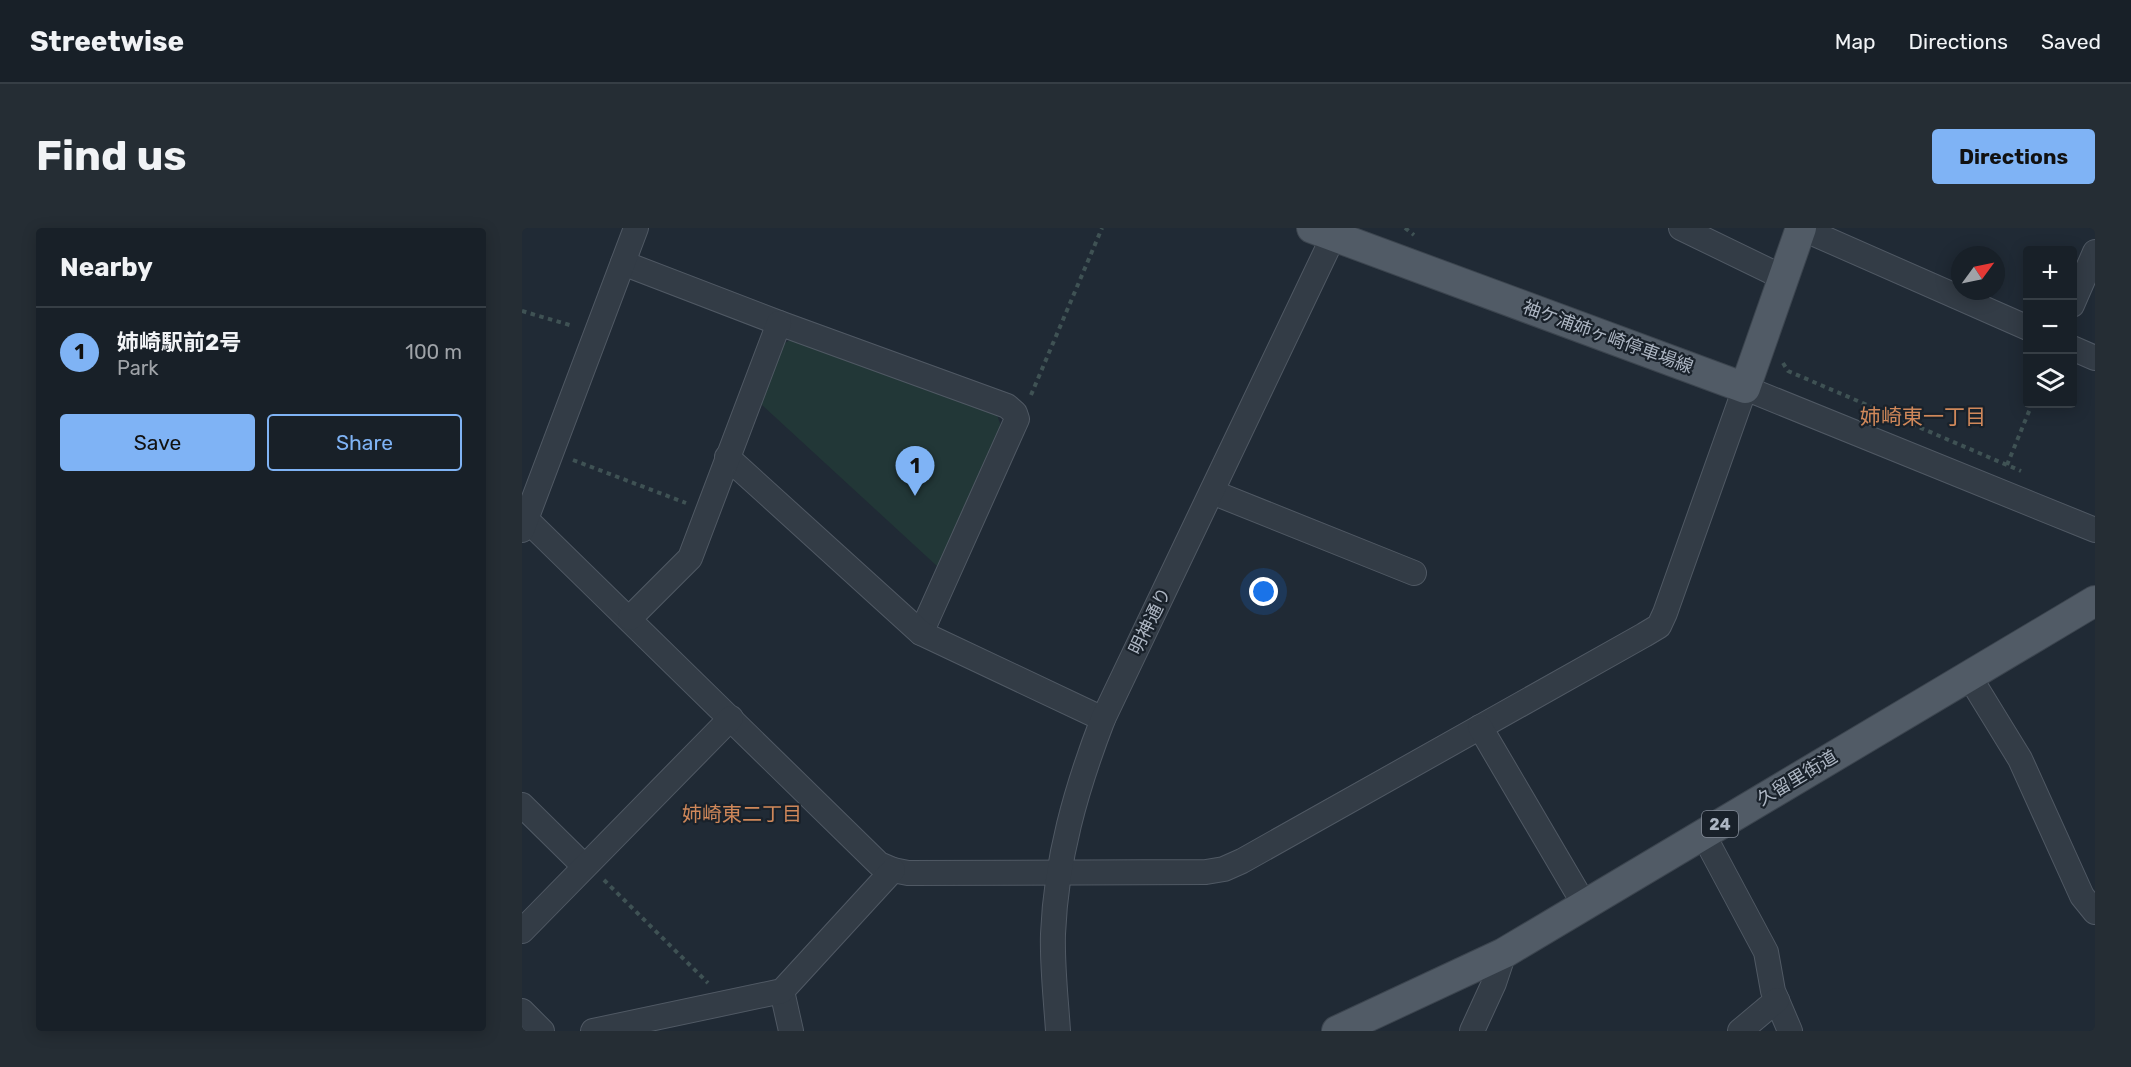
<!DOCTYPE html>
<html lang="en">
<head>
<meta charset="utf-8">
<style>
	body { margin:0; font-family:Rubik,"Noto Sans JP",sans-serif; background:#252d34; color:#f1f3f6 }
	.controls { position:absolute; right:18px; top:18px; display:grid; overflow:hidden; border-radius:6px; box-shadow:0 3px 15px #0003 }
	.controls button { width:54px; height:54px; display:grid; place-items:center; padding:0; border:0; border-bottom:2px solid #363e45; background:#182028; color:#f1f3f6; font:30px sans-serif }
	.compass { position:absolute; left:1429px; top:18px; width:54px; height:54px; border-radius:50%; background:#182028; box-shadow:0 3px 15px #0003; rotate:57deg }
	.you { position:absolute; left:742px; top:364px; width:21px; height:21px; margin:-15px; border:4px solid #fff; border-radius:50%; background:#1a73e8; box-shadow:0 0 0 9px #1a73e833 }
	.badge { display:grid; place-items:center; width:39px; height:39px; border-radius:50%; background:#7fb3f5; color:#111; font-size:20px; font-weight:700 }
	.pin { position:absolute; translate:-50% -50px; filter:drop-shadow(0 2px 3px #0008) }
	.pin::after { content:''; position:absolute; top:32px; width:21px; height:18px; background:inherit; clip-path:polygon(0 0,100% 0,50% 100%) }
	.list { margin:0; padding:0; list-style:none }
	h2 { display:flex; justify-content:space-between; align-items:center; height:78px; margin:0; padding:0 24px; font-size:26px }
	h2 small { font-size:20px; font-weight:400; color:#9fa3a8 }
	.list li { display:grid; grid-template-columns:39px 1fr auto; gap:18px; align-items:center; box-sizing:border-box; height:90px; padding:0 24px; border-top:2px solid #363e45 }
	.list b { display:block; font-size:22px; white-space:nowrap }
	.list p { margin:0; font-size:20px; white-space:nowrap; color:#9fa3a8 }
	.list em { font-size:20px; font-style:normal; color:#9fa3a8 }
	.actions { display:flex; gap:12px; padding:18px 24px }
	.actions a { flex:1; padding:14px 0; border:2px solid #7fb3f5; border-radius:6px; text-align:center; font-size:21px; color:#7fb3f5 }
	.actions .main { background:#7fb3f5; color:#111 }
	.icon { flex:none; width:33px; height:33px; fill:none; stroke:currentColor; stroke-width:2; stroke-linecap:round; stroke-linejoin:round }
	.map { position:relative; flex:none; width:1573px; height:803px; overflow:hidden; border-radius:6px }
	header { display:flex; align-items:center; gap:36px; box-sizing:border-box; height:84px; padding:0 30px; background:#182028; border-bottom:2px solid #363e45 }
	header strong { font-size:28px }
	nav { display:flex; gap:33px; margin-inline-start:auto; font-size:21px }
	.intro { display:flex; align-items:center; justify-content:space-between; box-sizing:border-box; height:144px; padding:0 36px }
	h1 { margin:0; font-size:42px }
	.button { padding:15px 27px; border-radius:6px; background:#7fb3f5; color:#111; font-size:21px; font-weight:700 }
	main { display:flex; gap:36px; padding:0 36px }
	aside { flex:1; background:#182028; border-radius:6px; box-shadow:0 3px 15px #0003 }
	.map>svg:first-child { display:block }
	.green { fill:#223737 }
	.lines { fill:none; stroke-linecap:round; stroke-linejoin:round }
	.minor-casing { stroke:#505964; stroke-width:26 }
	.major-casing { stroke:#3c454f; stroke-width:32 }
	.path { stroke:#3f5254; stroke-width:4; stroke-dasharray:4.5 4.5; stroke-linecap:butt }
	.minor { stroke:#333c46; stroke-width:24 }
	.major { stroke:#515b66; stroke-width:30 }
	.labels { text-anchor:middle; stroke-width:4.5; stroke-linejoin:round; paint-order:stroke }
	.shield { fill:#19212a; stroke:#818995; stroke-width:1.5 }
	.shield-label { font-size:16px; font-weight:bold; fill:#adb6c3 }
	.street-label { font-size:18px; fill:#adb6c3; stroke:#19212a }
	.neighbourhood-label { font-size:20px; fill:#d0885a; stroke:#19212a }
	.quarter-label { font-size:21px; fill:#d0885a; stroke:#19212a }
</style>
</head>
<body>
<header>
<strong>Streetwise</strong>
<nav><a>Map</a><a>Directions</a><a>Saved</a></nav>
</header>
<div class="intro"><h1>Find us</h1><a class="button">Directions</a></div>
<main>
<aside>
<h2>Nearby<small></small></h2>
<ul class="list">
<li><span class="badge">1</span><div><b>姉崎駅前2号</b><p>Park</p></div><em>100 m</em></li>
</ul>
<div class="actions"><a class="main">Save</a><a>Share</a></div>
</aside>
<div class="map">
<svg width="1573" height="803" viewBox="0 0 1573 803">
	<rect width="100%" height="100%" fill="#202a35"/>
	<path class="green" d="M270,111L475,187L479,198L416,339L239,176L261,116Z"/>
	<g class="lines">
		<defs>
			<g id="minor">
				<path d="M1159,0L1262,50"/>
				<path d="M1279,0L1506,100"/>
				<path d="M101,35L257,95L485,178L493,185L495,191L399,405"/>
				<path d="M1550,77L1573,24"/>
				<path d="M1550,120L1573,130"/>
				<path d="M205,229L399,405L581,491"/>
				<path d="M690,264L892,345"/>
				<path d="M5,292L357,636L371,642L386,645L684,644L702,641L720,633L1122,407L1137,398L1143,385L1223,160L1573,302"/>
				<path d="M0,302L114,0"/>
				<path d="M108,390L168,330L257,95"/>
				<path d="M1447,448L1498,531L1560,668L1573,684"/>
				<path d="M958,499L1062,676"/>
				<path d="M0,577L62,638"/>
				<path d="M1181,606L1244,724L1251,763L1268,803"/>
				<path d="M0,703L209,490"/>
				<path d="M260,763L269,803"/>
				<path d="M0,783L20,803"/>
				<path d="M71,803L260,763L371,642"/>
				<path d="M536,803C534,771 530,738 531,706C534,631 554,561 581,491L812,7"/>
				<path d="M950,803L972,755L982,725"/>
				<path d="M1218,803L1255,772"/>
			</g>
			<g id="major">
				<path d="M790,0L1223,160L1279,0"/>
				<path d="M815,803L982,725L1573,373"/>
			</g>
		</defs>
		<use href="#minor" class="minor-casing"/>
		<use href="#major" class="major-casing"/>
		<g class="path">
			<path d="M883,0L892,7"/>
			<path d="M0,83L51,98"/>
			<path d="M1261,135L1266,143L1499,243"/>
			<path d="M509,167L580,0"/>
			<path d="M51,232L164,275"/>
			<path d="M1485,237L1510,176"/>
			<path d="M82,652L186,755"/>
		</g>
		<use href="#minor" class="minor"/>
		<use href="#major" class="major"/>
	</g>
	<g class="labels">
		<rect class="shield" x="1180" y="583" width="36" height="26" rx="4.5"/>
		<g class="shield-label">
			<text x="1198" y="602">24</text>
		</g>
		<g class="street-label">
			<text transform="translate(1086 109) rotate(20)" y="6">袖ケ浦姉ヶ崎停車場線</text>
			<text transform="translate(628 393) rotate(-64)" y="6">明神通り</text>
			<text transform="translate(1275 550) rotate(-31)" y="6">久留里街道</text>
		</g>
		<g class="neighbourhood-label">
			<text x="220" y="593">姉崎東二丁目</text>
		</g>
		<g class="quarter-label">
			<text x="1401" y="196">姉崎東一丁目</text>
		</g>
	</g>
</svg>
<div class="controls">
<button>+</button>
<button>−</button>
<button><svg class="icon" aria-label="layers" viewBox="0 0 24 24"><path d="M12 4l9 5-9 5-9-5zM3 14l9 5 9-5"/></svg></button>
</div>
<svg class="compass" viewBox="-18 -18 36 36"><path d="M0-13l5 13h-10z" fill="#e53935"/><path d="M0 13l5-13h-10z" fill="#9fa3a8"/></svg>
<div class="you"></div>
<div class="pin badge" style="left:393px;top:268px">1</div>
</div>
</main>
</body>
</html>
